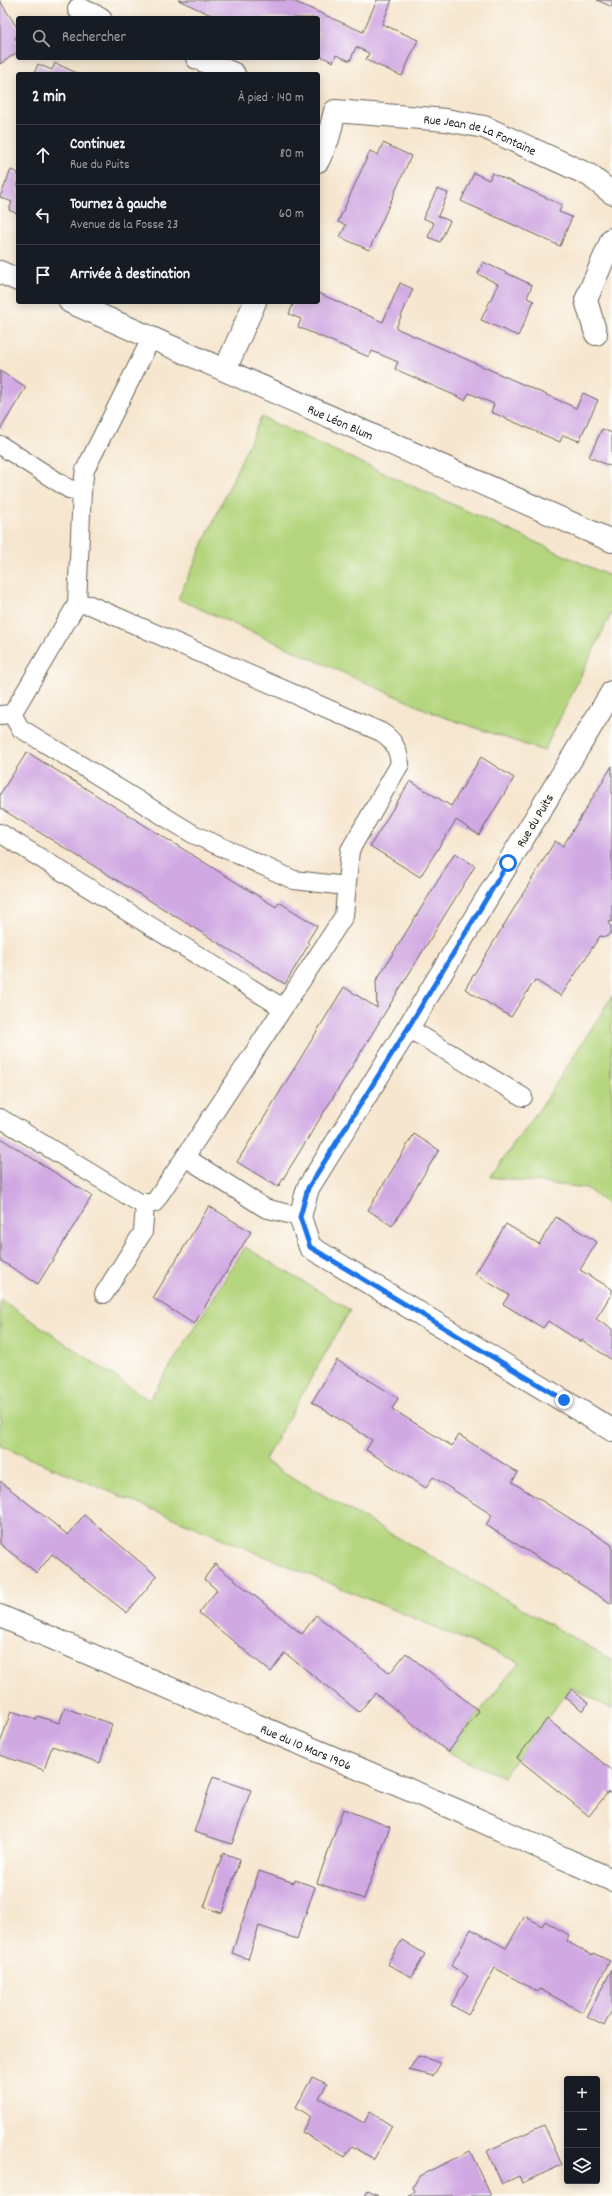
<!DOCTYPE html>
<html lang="fr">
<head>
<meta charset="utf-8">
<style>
	body { margin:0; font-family:Dekko,sans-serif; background:#242831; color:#f1f3f6 }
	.controls { position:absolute; right:12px; bottom:12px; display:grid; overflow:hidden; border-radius:4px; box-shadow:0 2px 10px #0003 }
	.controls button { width:36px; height:36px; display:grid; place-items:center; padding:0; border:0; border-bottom:1px solid #363941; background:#171b24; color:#f1f3f6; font:20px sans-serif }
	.stop { position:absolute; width:12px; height:12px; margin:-9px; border:3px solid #1a73e8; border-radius:50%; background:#fff }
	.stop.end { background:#1a73e8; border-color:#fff; box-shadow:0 1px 4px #0008 }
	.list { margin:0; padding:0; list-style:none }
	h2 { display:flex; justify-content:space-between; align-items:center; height:52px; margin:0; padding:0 16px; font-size:17px }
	h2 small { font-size:13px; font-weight:400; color:#9ea1a6 }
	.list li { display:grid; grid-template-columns:26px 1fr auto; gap:12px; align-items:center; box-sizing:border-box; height:60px; padding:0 16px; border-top:1px solid #363941 }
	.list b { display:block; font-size:15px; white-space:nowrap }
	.list p { margin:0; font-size:13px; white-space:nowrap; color:#9ea1a6 }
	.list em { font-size:13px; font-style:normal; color:#9ea1a6 }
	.icon { flex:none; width:22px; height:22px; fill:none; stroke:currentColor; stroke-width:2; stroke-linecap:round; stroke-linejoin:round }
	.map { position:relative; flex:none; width:612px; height:2196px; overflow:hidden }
	.search { position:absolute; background:#171b24; box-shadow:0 2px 10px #0003; left:16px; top:16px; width:304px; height:44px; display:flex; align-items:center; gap:10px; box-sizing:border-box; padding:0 14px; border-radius:4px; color:#9ea1a6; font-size:15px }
	.panel { position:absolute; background:#171b24; box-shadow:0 2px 10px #0003; left:16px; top:72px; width:304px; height:232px; border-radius:4px }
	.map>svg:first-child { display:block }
	.green { fill:#b4d57d; stroke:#68784c }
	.building { fill:#d0a9e3 }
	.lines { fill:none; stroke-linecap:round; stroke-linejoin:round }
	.service-casing { stroke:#68635b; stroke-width:20 }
	.minor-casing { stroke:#68635b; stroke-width:24 }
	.service { stroke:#fff; stroke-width:18 }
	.minor { stroke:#fff; stroke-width:22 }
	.route { stroke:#1a73e8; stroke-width:5 }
	.labels { text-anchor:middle; stroke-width:4; stroke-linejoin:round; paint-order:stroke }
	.street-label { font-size:13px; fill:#1c1c1c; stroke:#fdfcf7 }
</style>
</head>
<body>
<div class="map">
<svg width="612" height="2196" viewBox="0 0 612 2196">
	<rect width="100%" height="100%" fill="#fdfcf7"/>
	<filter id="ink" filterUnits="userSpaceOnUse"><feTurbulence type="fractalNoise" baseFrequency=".025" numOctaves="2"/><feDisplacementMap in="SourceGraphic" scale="8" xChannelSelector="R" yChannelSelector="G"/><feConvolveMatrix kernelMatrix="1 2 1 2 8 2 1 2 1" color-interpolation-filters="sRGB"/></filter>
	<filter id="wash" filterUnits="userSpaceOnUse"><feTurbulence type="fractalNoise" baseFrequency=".012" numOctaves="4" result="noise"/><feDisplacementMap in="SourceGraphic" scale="16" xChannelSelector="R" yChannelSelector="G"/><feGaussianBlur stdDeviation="0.9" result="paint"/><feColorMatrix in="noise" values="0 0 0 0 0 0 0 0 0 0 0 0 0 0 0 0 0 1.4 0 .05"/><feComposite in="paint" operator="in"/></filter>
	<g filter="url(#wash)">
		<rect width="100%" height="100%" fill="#f6e6cf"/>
		<g class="green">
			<path d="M261,417L612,577V612L544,751L438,715L178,599Z"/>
			<path d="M612,996V1207L586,1188L490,1177L543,1104Z"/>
			<path d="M245,1247L350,1310L264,1461L612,1660V1709L571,1687L503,1777L447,1753L519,1662L0,1446V1299L149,1400Z"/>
		</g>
		<g id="blocks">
			<g class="building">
				<path d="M178,0H291L363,32L377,0H392L382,24L418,40L402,76L366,60L369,53L356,47L350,61L336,55L333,62L318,55V18H218Z"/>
				<path d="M597,0H612V7Z"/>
				<path d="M0,1L18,29V35L15,38L18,43V52L0,64Z"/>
				<path d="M55,63L79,74H34L38,64L52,70Z"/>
				<path d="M383,143L411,156L369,250L340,237L346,225L338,222L370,151L378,155Z"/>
				<path d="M11,170L18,173V214L9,210L12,202L0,197Z"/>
				<path d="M474,173L489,180L492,173L562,205L559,212L572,217L560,246L461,201Z"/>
				<path d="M437,189L448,193L438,216L450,221L440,242L428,237L434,223L423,218Z"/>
				<path d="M483,262L532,285L527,298L534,301L518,336L481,320L498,284L478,274Z"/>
				<path d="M400,283L413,289L396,328L576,408L583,393L598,400L579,441L563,435L560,442L491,412L494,404L469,393L465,400L395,369L398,362L372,351L369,357L298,327L301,319L289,314L294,302H318V293L383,322Z"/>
				<path d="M0,371L26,387L0,430Z"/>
				<path d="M602,429L612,433V467L589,457Z"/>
				<path d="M27,752L276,907L279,902L317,926L307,942L309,944L285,984L0,808V794Z"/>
				<path d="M481,757L514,778L479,835L456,820L420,877L370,846L410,781L451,806Z"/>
				<path d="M612,766V922L609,921L608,923L611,926V933L606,937L600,936L561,996L535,980L511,1017L465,989L555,841L563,846Z"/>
				<path d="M455,853L475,866L278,1187L237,1162L344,987L377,1008L376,981Z"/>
				<path d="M414,1134L439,1150L392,1226L368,1210Z"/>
				<path d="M0,1138L92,1196L38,1284L0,1260Z"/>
				<path d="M209,1206L251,1232L194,1324L153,1298Z"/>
				<path d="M556,1217L597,1242L580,1270L612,1289V1293L596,1319L612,1329V1360L582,1340L581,1342L548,1321L543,1328L503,1304L509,1295L475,1274L506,1224L539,1244Z"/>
				<path d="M337,1360L398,1398L392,1409L452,1446L459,1435L518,1473L512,1482L612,1545V1604L486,1525L492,1515L433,1477L426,1488L366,1450L372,1440L312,1402Z"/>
				<path d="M0,1481L68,1535L84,1515L157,1576L127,1613L52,1554L37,1573L0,1544Z"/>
				<path d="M215,1564L302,1634L316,1615L390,1673L406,1653L479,1711L448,1752L375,1693L359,1712L285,1653L271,1672L199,1613L217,1590L204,1579Z"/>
				<path d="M571,1689L588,1703L583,1711L565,1697Z"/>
				<path d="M65,1708L112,1724L100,1763L52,1746L44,1770L0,1755V1744L11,1711L36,1719L37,1716L59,1723Z"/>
				<path d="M547,1719L612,1770V1795L608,1792L589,1816L517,1758Z"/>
				<path d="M213,1777L251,1790L232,1844L194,1832Z"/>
				<path d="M343,1809L390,1827L364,1899L317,1883Z"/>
				<path d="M223,1853L240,1859L222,1913L204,1907Z"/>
				<path d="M259,1871L294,1883L295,1880L315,1887L297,1939L259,1926L248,1959L232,1953Z"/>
				<path d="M525,1916L542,1926L545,1921L569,1935L566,1941L592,1955L593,1953L610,1961L582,2012L540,1989L538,1992L495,1968L468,2015L451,2005L468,1976L451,1966L471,1929L506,1948Z"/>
				<path d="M402,1940L425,1954L412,1977L387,1964Z"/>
				<path d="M612,1969V2010L604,2026L587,2017Z"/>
				<path d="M418,2056L441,2063L433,2076L409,2070Z"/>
				<path d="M312,2077L327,2084L319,2098L364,2123L370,2112L392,2126L374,2159L352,2146L345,2157L302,2132L310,2116L296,2107Z"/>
				<path d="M544,2125L562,2165L522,2183L519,2176L502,2184L487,2151Z"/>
				<path d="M470,2151L491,2196H409L415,2191L413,2187L419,2176Z"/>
				<path d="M368,2191L378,2196H365Z"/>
			</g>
		</g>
	</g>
	<g filter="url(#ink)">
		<use href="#blocks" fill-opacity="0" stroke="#68635b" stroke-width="1"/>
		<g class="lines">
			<defs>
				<g id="service">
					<path d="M0,445L69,489L82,491"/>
					<path d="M77,604L90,605L381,732C394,740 398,749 400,764L350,850L344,916L185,1157L265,1208L300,1217"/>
					<path d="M12,714L77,604L82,491L85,470L152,337"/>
					<path d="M0,715L12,714L20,728L193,834L294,880L346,886"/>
					<path d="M0,833L283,1008"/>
					<path d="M408,1028L523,1097"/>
					<path d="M0,1118L140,1203H154L185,1157"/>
					<path d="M104,1294L143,1232L145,1204"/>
				</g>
				<g id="minor">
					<path d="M79,9L100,18"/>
					<path d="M197,58L234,74"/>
					<path id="s1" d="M318,161L328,139L335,111L446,120L484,127L589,175L612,193"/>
					<path d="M0,272L18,280"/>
					<path id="s2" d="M70,302L612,541"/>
					<path d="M596,334L586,300L612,239"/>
					<path d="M225,370L255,302"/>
					<path d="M612,692L408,1028L308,1188L300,1217L310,1247L612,1430"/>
					<path id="s3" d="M0,1616L461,1812L612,1880"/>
				</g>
			</defs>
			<use href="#service" class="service-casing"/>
			<use href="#minor" class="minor-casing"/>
			<use href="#service" class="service"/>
			<use href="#minor" class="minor"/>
		</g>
	</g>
	<g class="lines" filter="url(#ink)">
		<path class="route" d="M508,863L408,1028L308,1188L300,1217L310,1247L564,1400"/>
	</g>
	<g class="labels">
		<g class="street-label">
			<text dy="5" stroke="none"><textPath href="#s1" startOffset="201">Rue Jean de La Fontaine</textPath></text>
			<text dy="5" stroke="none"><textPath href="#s2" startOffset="296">Rue Léon Blum</textPath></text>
			<text transform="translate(534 820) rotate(-59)" y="5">Rue du Puits</text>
			<text dy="5" stroke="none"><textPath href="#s3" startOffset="333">Rue du 10 Mars 1906</textPath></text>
		</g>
	</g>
</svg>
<div class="controls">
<button>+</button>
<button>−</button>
<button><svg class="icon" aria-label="layers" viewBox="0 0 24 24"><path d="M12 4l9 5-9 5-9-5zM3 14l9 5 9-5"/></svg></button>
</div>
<div class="stop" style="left:508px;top:863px"></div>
<div class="stop end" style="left:564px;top:1400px"></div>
<div class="search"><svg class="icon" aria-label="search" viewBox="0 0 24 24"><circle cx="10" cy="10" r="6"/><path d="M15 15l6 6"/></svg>Rechercher</div>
<section class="panel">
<h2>2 min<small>À pied · 140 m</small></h2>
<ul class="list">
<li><svg class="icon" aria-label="ahead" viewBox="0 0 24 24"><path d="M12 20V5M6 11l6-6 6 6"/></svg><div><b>Continuez</b><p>Rue du Puits</p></div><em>80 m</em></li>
<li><svg class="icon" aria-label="left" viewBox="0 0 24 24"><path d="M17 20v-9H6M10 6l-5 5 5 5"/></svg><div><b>Tournez à gauche</b><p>Avenue de la Fosse 23</p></div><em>60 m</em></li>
<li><svg class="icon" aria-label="arrive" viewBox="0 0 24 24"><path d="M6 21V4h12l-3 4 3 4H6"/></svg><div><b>Arrivée à destination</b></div></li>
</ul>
</section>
</div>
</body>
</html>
